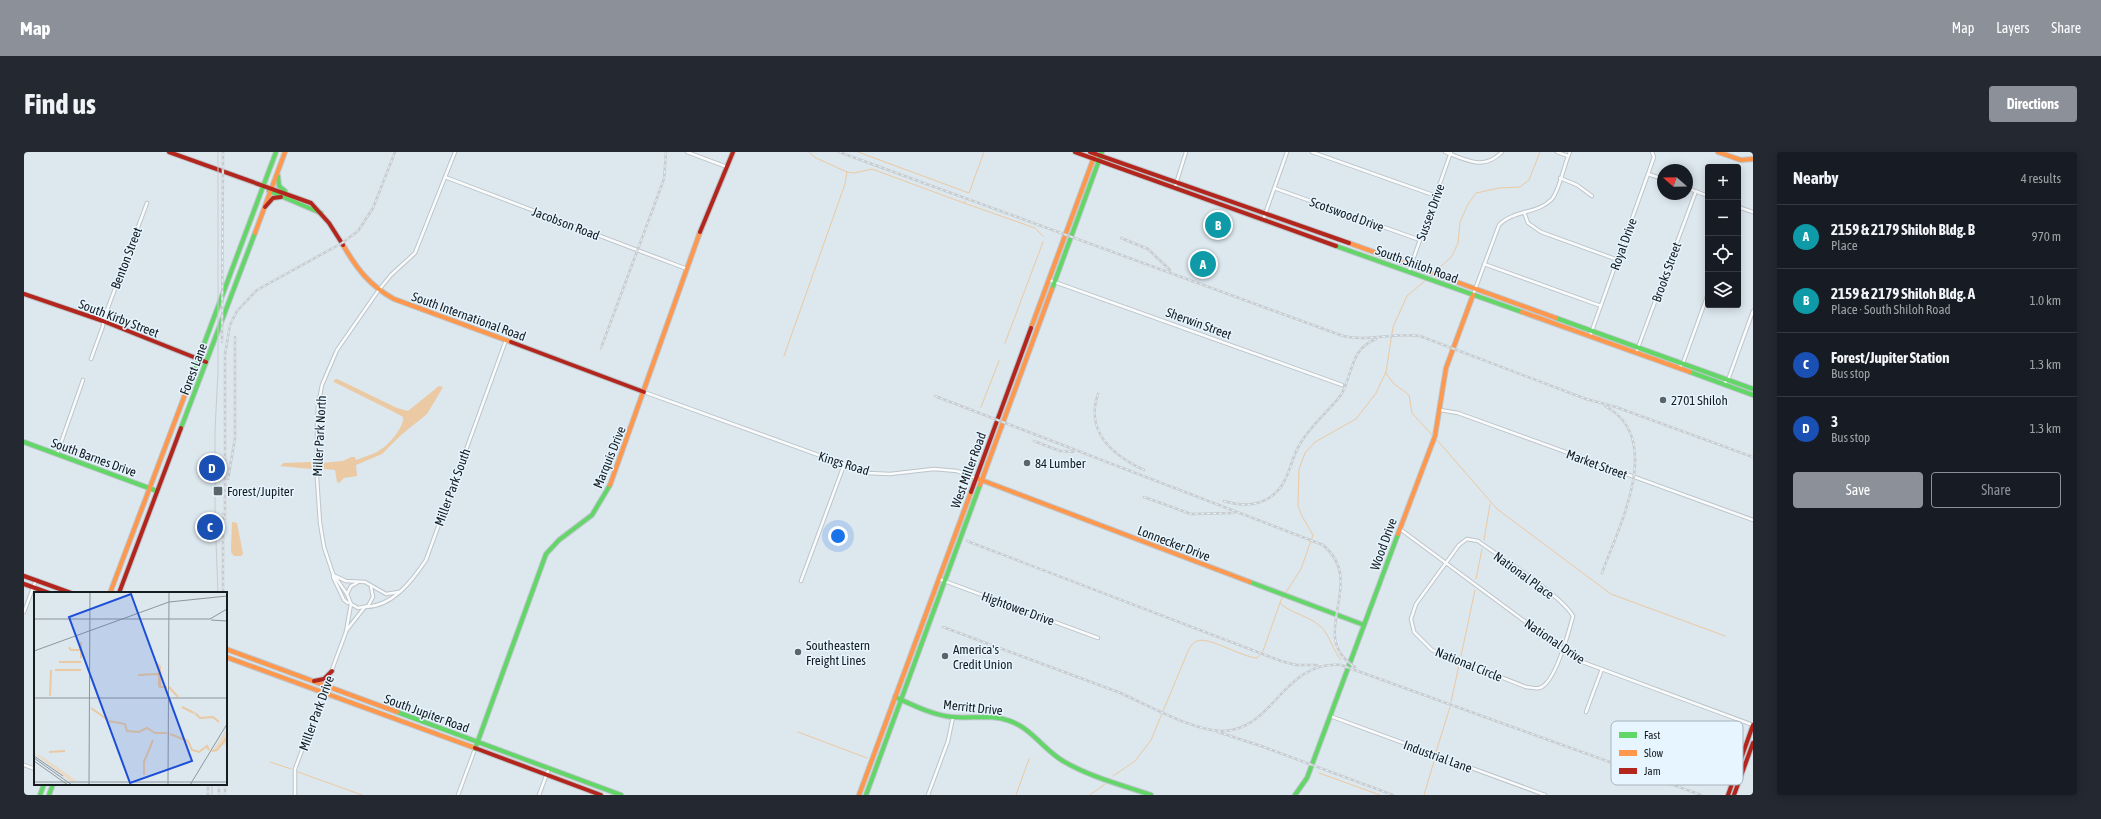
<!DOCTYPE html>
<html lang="en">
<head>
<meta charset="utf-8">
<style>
	body { margin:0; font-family:"Asap Condensed",sans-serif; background:#242831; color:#f1f3f6 }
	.controls { position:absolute; right:12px; top:12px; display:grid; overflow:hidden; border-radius:4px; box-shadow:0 2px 10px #0003 }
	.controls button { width:36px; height:36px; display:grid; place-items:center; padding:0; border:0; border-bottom:1px solid #363941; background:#171b24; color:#f1f3f6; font:20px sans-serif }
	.compass { position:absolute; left:1633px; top:12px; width:36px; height:36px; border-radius:50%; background:#171b24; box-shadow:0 2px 10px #0003; rotate:290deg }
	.you { position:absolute; left:814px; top:384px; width:14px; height:14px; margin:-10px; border:3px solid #fff; border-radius:50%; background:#1a73e8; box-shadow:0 0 0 6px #1a73e833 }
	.badge { display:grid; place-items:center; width:26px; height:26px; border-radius:50%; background:#8c9099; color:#fff; font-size:13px; font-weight:700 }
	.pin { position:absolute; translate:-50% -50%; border:2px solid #fff; box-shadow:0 1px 4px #0006 }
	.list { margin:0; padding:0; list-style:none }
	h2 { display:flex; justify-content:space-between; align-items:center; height:52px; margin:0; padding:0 16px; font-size:17px }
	h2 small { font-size:13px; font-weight:400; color:#9ea1a6 }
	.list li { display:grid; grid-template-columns:26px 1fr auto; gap:12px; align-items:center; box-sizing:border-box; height:64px; padding:0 16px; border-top:1px solid #363941 }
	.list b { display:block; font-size:15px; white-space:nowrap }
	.list p { margin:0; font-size:13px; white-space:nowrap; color:#9ea1a6 }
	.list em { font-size:13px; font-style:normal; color:#9ea1a6 }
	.actions { display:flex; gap:8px; padding:12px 16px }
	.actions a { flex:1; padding:9px 0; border:1px solid #8c9099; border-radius:4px; text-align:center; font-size:14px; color:#8c9099 }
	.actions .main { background:#8c9099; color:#fff }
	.icon { flex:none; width:22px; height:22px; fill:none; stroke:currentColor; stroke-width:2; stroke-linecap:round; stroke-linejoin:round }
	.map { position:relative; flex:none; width:1729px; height:643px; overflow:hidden; border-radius:4px }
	header { display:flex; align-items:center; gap:24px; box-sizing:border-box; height:56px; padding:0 20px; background:#8c9099; color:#fff }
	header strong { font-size:19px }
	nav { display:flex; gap:22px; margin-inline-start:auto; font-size:14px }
	.intro { display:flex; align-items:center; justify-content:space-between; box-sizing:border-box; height:96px; padding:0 24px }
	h1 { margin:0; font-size:28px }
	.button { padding:10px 18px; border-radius:4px; background:#8c9099; color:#fff; font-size:14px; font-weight:700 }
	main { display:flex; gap:24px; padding:0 24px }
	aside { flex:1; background:#171b24; border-radius:4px; box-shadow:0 2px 10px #0003 }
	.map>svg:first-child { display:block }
	.water { fill:#ebc9a2 }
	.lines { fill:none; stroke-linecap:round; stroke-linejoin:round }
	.stream { stroke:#ebc9a2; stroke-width:1 }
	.street-casing { stroke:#bdc5ca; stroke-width:4.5 }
	.fast-casing { stroke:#bdc5ca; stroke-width:6 }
	.slow-casing { stroke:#bdc5ca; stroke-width:6 }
	.jam-casing { stroke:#bdc5ca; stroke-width:6 }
	.street { stroke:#fafbfc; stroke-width:2.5 }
	.fast { stroke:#63d668; stroke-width:4 }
	.slow { stroke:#ff974d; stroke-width:4 }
	.jam { stroke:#b3261e; stroke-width:4 }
	.tram { stroke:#c9ccce; stroke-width:1 }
	.rail-casing { stroke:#c9ccce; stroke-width:2.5 }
	.rail { stroke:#e6f5ff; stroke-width:1; stroke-dasharray:3; stroke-linecap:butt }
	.poi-dot { fill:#5b6469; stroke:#e6f5ff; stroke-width:1.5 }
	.labels { text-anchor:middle; stroke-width:3; stroke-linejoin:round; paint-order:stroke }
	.street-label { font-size:13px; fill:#161d21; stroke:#e6f5ff }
	.poi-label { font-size:13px; fill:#161d21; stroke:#e6f5ff; text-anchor:start }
	.inset-river { fill:none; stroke:#ebc9a2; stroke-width:2 }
	.inset-road { fill:none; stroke:#8d969c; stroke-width:1 }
	.view { fill:#1d4ed8; fill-opacity:0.15; stroke:#1d4ed8; stroke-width:2 }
	.inset-edge { fill:none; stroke:#161d21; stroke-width:2 }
	.key { fill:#e6f5ff; stroke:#a8b4bc; stroke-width:1 }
	.key-label { font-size:11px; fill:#161d21 }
</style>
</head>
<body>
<header>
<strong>Map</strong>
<nav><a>Map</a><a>Layers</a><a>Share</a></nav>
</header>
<div class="intro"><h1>Find us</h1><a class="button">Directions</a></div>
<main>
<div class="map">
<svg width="1729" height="643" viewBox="0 0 1729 643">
	<rect width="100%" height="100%" fill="#dce7ee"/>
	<g class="water">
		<path d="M313,227L373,256L384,259L415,234L419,235L403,262L377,283L358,302L332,313L333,324L320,326L315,331L313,330L311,318L300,317L297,313L298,311L319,309L327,305H331L332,308C339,305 349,303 356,298C364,294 381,274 379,265L370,260L310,230V228Z"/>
		<path d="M287,310L288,317L256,314L260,311Z"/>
		<path d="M208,370L213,371L219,402L217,404H210L207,400Z"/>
	</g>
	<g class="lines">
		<g class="stream">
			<path d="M785,0L792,6L823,20L830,21L848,17L940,51"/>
			<path d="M834,0L945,41L960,0"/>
			<path d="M941,49L940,51L1011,76L1020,85"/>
			<path d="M1411,120L1428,104L1434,91L1436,70L1444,52L1452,41L1475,36L1496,35L1505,28L1516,0"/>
			<path d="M981,191L1019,90"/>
			<path d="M760,204L821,32L823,20"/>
			<path d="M1362,221L1369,231L1385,243L1388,261L1409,284"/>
			<path d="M957,255L975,209"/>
			<path d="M1413,288L1473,357L1587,442L1701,484"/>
			<path d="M1460,388L1466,352"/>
			<path d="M1452,427L1458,397"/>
			<path d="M1256,451C1267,462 1284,463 1296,474C1305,481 1309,499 1317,508"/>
			<path d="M1437,504L1451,438"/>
			<path d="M1427,550L1435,513"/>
			<path d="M774,580L843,606"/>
			<path d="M1412,600L1426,555"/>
			<path d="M246,610L267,617"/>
			<path d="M274,620L338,643"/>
			<path d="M1295,621L1356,643"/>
			<path d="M1089,624L1111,609L1127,588L1162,504C1164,499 1167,491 1173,489C1185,484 1217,505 1233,506L1239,499L1257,448L1277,417L1289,383L1278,364L1274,354L1275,317L1281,301L1291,290L1332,267L1352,241L1362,220L1369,175L1383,144L1402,128"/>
			<path d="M992,643L1005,607"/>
			<path d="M1066,643L1081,632"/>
			<path d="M1400,643L1411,606"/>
		</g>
		<defs>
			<g id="street">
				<path d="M663,0L703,15"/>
				<path d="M1288,0L1412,44"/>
				<path d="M1421,0C1443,8 1459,19 1478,0"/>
				<path d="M1533,0L1544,4"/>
				<path d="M1624,22L1639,27"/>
				<path d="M421,25L663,117"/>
				<path d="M1536,26L1553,33L1568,44"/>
				<path d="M1151,35L1162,0"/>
				<path d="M1250,36L1396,88"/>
				<path d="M1663,36L1684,44"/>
				<path d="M1714,55L1729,60"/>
				<path d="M1500,60L1504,71L1517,80L1594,108"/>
				<path d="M1714,61L1716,55"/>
				<path d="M1239,68L1263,0"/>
				<path d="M1460,112L1577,154"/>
				<path d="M1385,119L1427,0"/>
				<path d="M1025,128L1318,233"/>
				<path d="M1449,143L1475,73C1489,58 1514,62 1528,47C1536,37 1540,12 1546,0"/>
				<path d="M1566,184L1624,22L1630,5L1628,0"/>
				<path d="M1612,201L1672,39"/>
				<path d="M67,207L79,174V169L123,51"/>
				<path d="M1655,216L1659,211L1684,142"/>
				<path d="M1699,232L1704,228L1729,159"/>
				<path d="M620,240L844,321L866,322L910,317L933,319L952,326"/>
				<path d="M1416,258L1434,261L1729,368"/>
				<path d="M33,302L59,228"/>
				<path d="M1376,377L1553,508L1729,573"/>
				<path d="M1443,387L1454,389C1477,406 1536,442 1549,464C1545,479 1531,533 1515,536C1511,537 1506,535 1502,535L1408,498L1390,480L1387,467L1392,452L1435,393Z"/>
				<path d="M309,423L322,429L341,430L362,442L375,440"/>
				<path d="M309,425L320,448L324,451"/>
				<path d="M915,427L1074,486"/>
				<path d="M777,429L820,313"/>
				<path d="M323,442L327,434L333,431"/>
				<path d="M327,452L334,456L344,454L349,445L347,435"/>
				<path d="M342,455C369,454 388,429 402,408L482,188"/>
				<path d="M0,460L12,428"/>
				<path d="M322,479L340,456"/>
				<path d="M1562,560L1578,517"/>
				<path d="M1306,564L1521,643"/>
				<path d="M0,613L11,617"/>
				<path d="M271,643V617L322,480L327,452L323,442L309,422L300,395L296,371L293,326V274L294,254L298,233L313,198L354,139L367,123L391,101L431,0"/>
				<path d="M434,643L451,597"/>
				<path d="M515,643L525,616"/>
				<path d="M904,643L924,589L929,565"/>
			</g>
			<g id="fast">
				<path d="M254,24L255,34L261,39"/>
				<path d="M245,39L297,61"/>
				<path d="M1312,94L1498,160"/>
				<path d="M1028,137L1078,0"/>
				<path d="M1532,166L1729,237"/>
				<path d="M1666,220L1729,243"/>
				<path d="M168,224L252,0"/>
				<path d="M157,276L231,81"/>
				<path d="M0,290L133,339"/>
				<path d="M1226,430L1340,473"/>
				<path d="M871,545C889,553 908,563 928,565C948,567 967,562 986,569C1008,577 1019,597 1039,609C1066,625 1098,633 1127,643"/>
				<path d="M373,560L597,643"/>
				<path d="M451,597L522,402L535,388L568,363L586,333"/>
				<path d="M16,643L20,632"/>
				<path d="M25,643L29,632"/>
				<path d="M842,643L956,333"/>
				<path d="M1271,643L1283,626L1374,382"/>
			</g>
			<g id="slow">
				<path d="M1694,0L1717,8L1729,7"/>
				<path d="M231,81L261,0"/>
				<path d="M1325,91L1532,166"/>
				<path d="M319,93C333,117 346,134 370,147L487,190"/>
				<path d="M1498,160L1666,220"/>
				<path d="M1007,176L1070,5"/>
				<path d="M952,326L1226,430"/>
				<path d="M586,333L676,80"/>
				<path d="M956,333L1028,137"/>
				<path d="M1374,382L1411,284L1422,216L1449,143"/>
				<path d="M86,441L168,224"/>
				<path d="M202,497L373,560"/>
				<path d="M202,505L451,596"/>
				<path d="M835,643L947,340"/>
			</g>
			<g id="jam">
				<path d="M145,0L287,51L305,71L319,93"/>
				<path d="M1051,0L1312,94"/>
				<path d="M1066,0L1325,91"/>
				<path d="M241,55L249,46L257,45"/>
				<path d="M676,80L709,0"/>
				<path d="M0,142L79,169L182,210"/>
				<path d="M487,190L620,240"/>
				<path d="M947,340L1007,176"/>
				<path d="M0,424L47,441"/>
				<path d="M0,432L25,441"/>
				<path d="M95,441L157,276"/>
				<path d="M290,529L300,527L308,519"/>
				<path d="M451,596L577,643"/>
				<path d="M1704,643L1729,573"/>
				<path d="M1710,643L1729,591"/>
			</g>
		</defs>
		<use href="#street" class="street-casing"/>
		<use href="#fast" class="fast-casing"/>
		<use href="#slow" class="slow-casing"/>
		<use href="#jam" class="jam-casing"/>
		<use href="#street" class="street"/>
		<use href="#fast" class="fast"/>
		<use href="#slow" class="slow"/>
		<use href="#jam" class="jam"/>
		<g class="tram">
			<path d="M194,0V220L191,278V364L194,441"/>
			<path d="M188,643V632"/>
		</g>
		<defs>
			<g id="rail">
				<path d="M815,0L1319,184C1345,190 1370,180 1396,184L1562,247L1592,255L1729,305"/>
				<path d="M1097,86L1124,97L1146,118"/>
				<path d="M198,190L199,0"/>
				<path d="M577,196L640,27L642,0"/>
				<path d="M1074,242C1061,279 1088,303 1120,318"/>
				<path d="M911,244L1299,393C1345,431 1281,484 1331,515"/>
				<path d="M1010,289L1036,299L1049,300"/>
				<path d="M204,327L211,286V185"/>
				<path d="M1120,345L1167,362L1210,361"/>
				<path d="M1200,349C1225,357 1250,352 1262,326C1267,315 1269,303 1276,292C1286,274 1304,260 1317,243C1329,222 1326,197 1352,187"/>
				<path d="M199,362V441"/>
				<path d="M201,367V202L206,173L213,159L233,138L318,91L334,79L349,56L371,0"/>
				<path d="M943,389L1257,509L1272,513H1293"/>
				<path d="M1578,421C1594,376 1642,286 1581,254"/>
				<path d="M919,475L1094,540C1122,552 1167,578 1197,579C1250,580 1257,509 1317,513L1677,643"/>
				<path d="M1194,580L1237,594L1369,643"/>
				<path d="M184,632V643"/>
				<path d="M195,643V632"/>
				<path d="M201,643V632"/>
			</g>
		</defs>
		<use href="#rail" class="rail-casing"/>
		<use href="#rail" class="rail"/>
	</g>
	<g class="poi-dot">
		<circle cx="1639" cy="248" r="4"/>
		<circle cx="1003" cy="311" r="4"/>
		<rect x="189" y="334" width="10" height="10" rx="2"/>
		<circle cx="774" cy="500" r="4"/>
		<circle cx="921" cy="504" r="4"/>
	</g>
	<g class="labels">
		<g class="street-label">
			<text transform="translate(1406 60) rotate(-70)" y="5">Sussex Drive</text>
			<text transform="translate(1323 62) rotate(20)" y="5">Scotswood Drive</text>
			<text transform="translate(542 71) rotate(21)" y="5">Jacobson Road</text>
			<text transform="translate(1599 92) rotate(-70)" y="5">Royal Drive</text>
			<text transform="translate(102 106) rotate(-69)" y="5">Benton Street</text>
			<text transform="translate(1393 112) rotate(20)" y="5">South Shiloh Road</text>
			<text transform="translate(1642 120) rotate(-70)" y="5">Brooks Street</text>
			<text transform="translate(445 164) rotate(20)" y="5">South International Road</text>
			<text transform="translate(95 166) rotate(21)" y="5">South Kirby Street</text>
			<text transform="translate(1175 171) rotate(20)" y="5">Sherwin Street</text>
			<text transform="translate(169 217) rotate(-69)" y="5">Forest Lane</text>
			<text transform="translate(295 284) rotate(-87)" y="5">Miller Park North</text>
			<text transform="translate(70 305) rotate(20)" y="5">South Barnes Drive</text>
			<text transform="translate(585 305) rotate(-68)" y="5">Marquis Drive</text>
			<text transform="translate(820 311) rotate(17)" y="5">Kings Road</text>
			<text transform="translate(1573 312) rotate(20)" y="5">Market Street</text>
			<text transform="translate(944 318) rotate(-70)" y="5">West Miller Road</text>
			<text transform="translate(428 335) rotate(-70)" y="5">Miller Park South</text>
			<text transform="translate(1150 391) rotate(21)" y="5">Lonnecker Drive</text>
			<text transform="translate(1359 392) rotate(-70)" y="5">Wood Drive</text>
			<text transform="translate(1500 423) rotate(36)" y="5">National Place</text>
			<text transform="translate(994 456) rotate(20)" y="5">Hightower Drive</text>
			<text transform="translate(1531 489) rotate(34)" y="5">National Drive</text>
			<text transform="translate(1445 512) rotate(22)" y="5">National Circle</text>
			<text transform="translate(949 555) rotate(6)" y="5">Merritt Drive</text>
			<text transform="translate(292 561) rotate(-70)" y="5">Miller Park Drive</text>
			<text transform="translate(403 561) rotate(20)" y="5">South Jupiter Road</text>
			<text transform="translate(1414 604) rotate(20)" y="5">Industrial Lane</text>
		</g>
		<g class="poi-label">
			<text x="1647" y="253">2701 Shiloh</text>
			<text x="1011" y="316">84 Lumber</text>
			<text x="203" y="344">Forest/Jupiter</text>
			<text x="782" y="498">Southeastern<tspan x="782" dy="15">Freight Lines</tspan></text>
			<text x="929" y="502">America's<tspan x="929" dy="15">Credit Union</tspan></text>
		</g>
	</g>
	<g transform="translate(10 440)">
		<rect width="193" height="193" fill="#dce7ee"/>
		<path d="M192,138L193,153H187L183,159L178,160ZM0,161L9,165L43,189H36Z" fill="#ebdac6"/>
		<path class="inset-river" d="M35,55L37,58H46M47,66V50M25,70H47M123,71L126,75V95H133M125,74V95M21,78H47M104,83L124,82M135,95L144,105M16,104L17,78M148,115L160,121M57,116L74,128M161,121L166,126L179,125L185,130M75,129L91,132L93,139L105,140L113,136L121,141H133M136,142L154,149L158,158L165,160L173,154L175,158M178,159L183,158L193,145M15,160L31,159M110,183V170L119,148"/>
		<path class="inset-road" d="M0,27H176L193,17M177,28L193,29M0,59L135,10L193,4M0,106H193M0,164L29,184M0,166L38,193M0,169L34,193M0,190H193M55,193L56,0M134,193L135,0M156,193L193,132"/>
		<path class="view" d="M97,2L158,169L96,191L35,25Z"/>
		<rect width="193" height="193" class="inset-edge"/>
	</g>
	<rect x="1587" y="569" width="132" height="64" rx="6" class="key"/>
	<rect x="1595" y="580" width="18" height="6" fill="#63d668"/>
	<rect x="1595" y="598" width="18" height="6" fill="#ff974d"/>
	<rect x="1595" y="616" width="18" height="6" fill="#b3261e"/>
	<g class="key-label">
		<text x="1620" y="587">Fast</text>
		<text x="1620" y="605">Slow</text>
		<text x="1620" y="623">Jam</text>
	</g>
</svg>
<div class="controls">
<button>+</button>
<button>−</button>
<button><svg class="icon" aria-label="locate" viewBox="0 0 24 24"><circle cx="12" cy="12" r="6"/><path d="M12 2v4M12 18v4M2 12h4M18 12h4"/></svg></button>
<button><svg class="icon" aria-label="layers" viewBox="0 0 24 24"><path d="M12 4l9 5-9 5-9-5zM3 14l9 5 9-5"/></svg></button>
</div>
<svg class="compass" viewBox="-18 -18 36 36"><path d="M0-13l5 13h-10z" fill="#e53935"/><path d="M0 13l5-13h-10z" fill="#9ea1a6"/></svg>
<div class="you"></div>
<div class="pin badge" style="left:1179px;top:112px;background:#0f9aa8">A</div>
<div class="pin badge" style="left:1194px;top:73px;background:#0f9aa8">B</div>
<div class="pin badge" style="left:186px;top:375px;background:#1a4fb4">C</div>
<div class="pin badge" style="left:188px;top:316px;background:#1a4fb4">D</div>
</div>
<aside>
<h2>Nearby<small>4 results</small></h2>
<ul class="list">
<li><span class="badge" style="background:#0f9aa8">A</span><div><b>2159 &amp; 2179 Shiloh Bldg. B</b><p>Place</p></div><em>970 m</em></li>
<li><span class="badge" style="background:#0f9aa8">B</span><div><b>2159 &amp; 2179 Shiloh Bldg. A</b><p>Place · South Shiloh Road</p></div><em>1.0 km</em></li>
<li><span class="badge" style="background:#1a4fb4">C</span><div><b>Forest/Jupiter Station</b><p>Bus stop</p></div><em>1.3 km</em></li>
<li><span class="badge" style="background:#1a4fb4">D</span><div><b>3</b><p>Bus stop</p></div><em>1.3 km</em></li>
</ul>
<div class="actions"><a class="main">Save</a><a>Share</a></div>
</aside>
</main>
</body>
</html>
